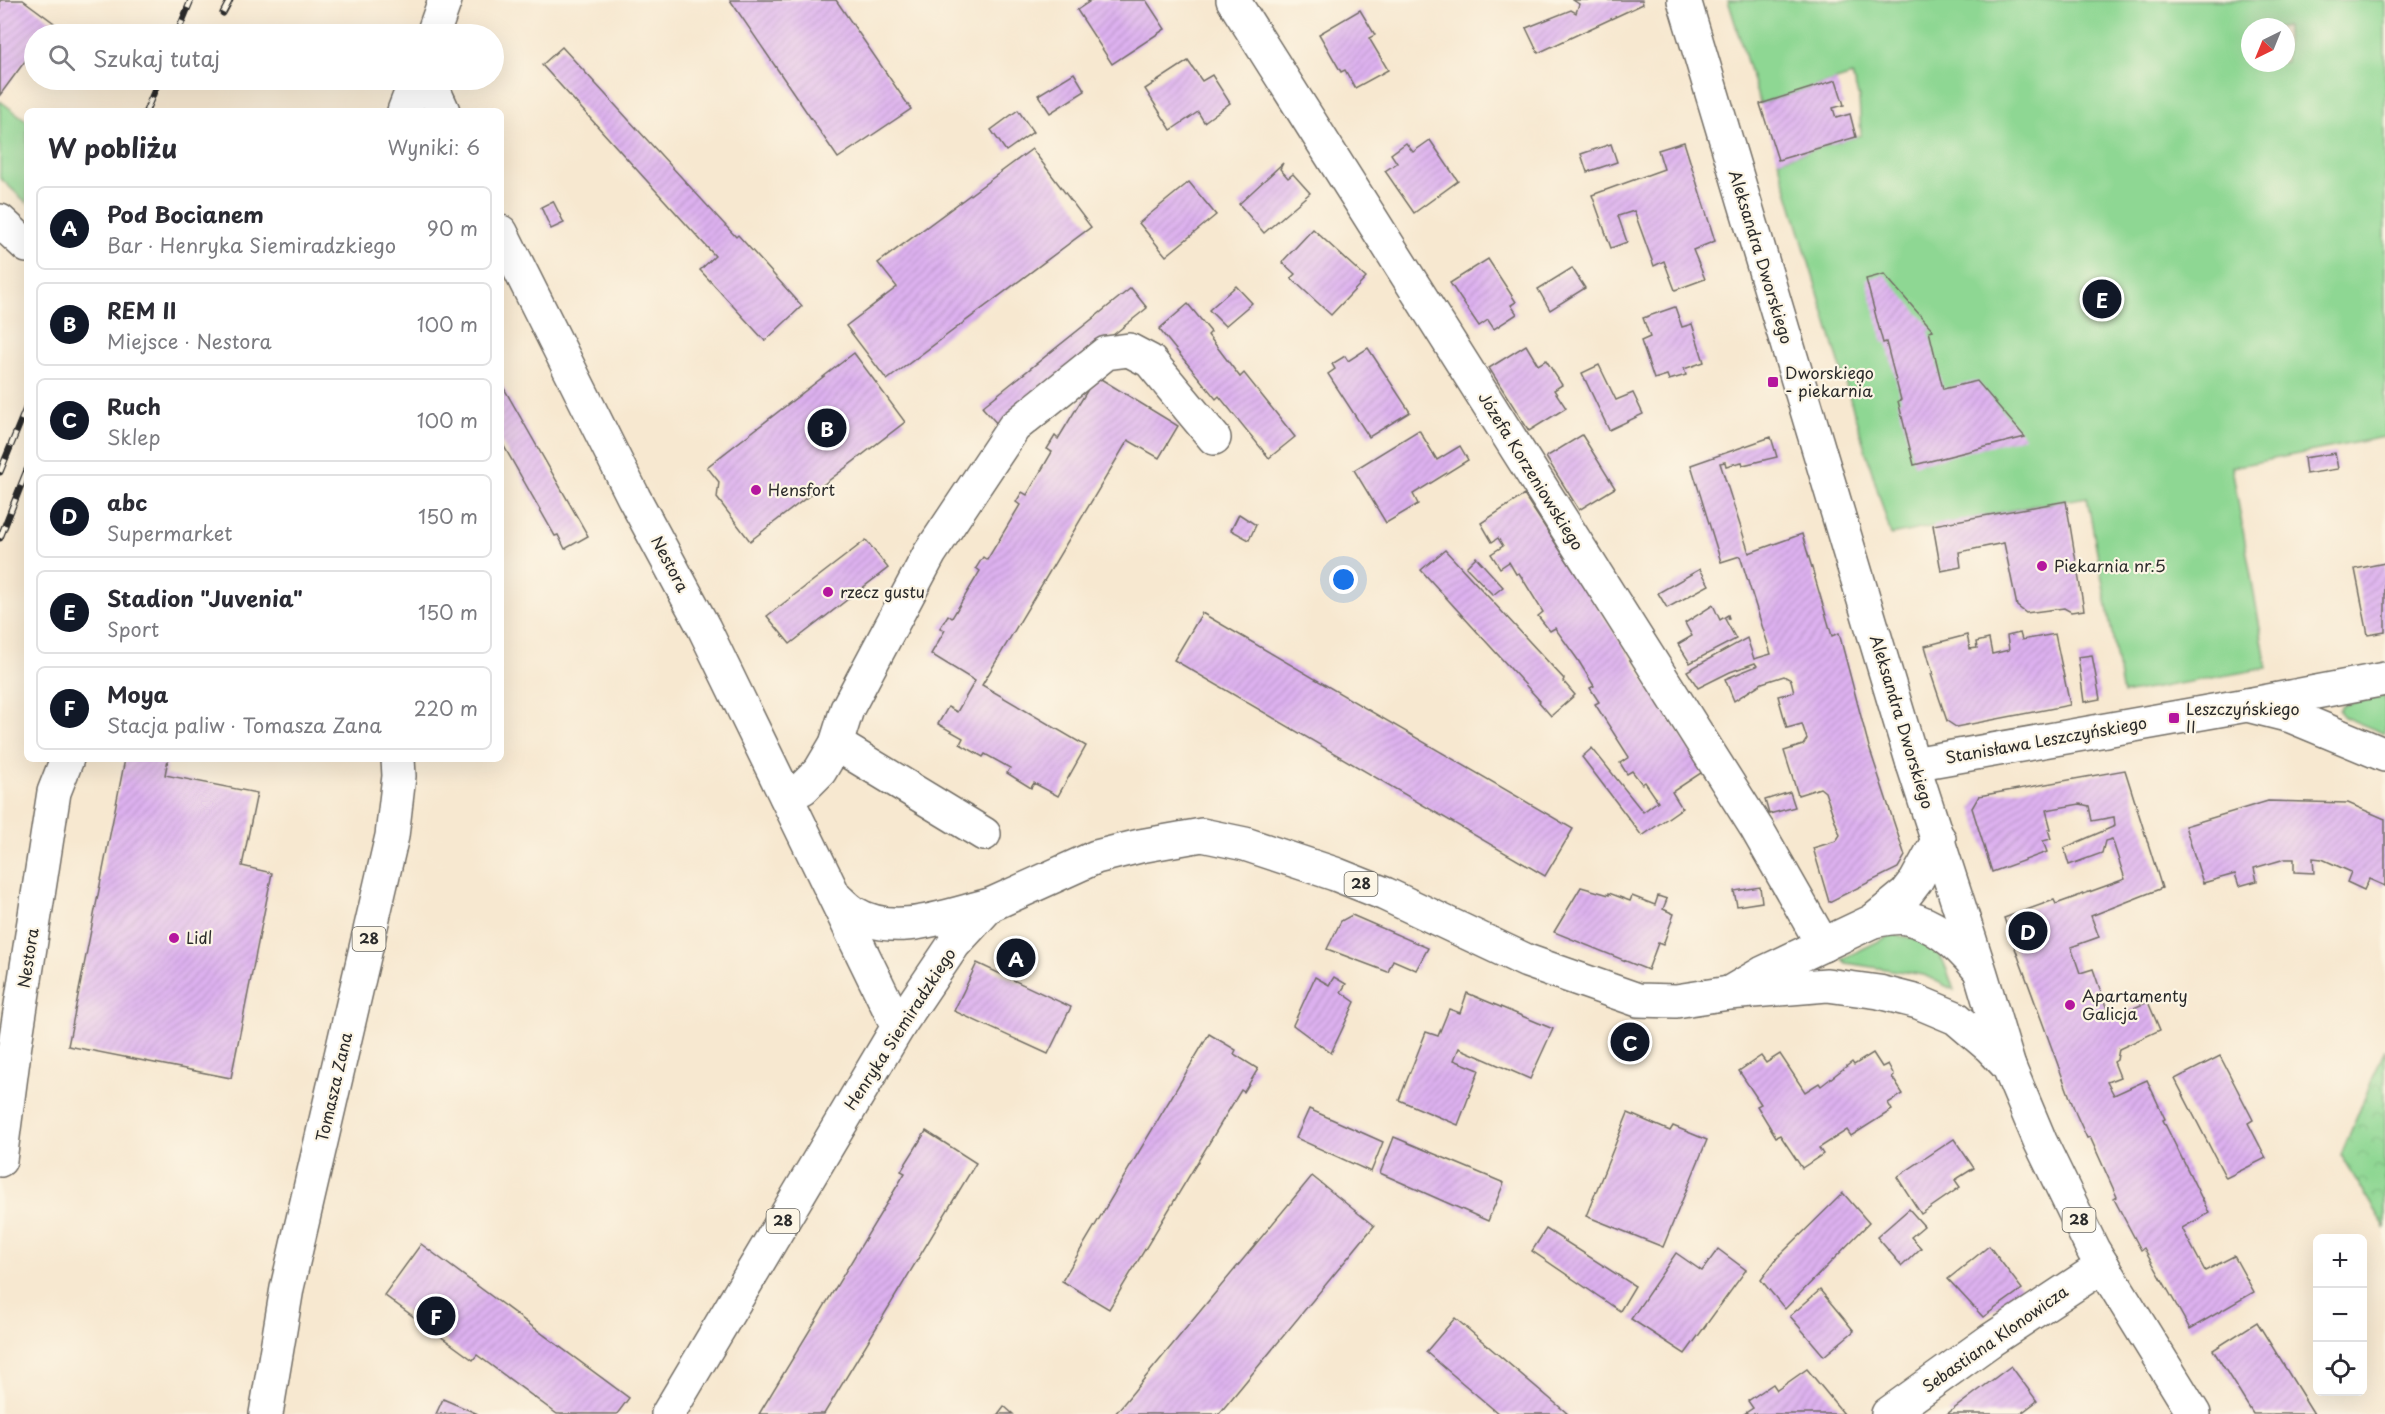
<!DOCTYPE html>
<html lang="pl">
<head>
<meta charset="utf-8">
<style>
	body { margin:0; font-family:"Playpen Sans",sans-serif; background:#f7f7f7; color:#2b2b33 }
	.controls { position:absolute; right:18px; bottom:18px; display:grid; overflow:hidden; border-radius:9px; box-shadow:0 6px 24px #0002 }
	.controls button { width:54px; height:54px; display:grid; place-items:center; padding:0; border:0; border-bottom:2px solid #e1e1e2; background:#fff; color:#2b2b33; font:30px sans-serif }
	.compass { position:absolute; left:2241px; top:18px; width:54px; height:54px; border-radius:50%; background:#fff; box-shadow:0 6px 24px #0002; rotate:223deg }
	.you { position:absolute; left:1344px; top:580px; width:21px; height:21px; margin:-15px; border:4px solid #fff; border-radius:50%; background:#1a73e8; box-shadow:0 0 0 9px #1a73e833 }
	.badge { display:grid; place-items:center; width:39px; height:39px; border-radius:50%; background:#111827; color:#fff; font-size:20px; font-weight:700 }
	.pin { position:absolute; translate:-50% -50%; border:3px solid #fff; box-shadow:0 2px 6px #0006 }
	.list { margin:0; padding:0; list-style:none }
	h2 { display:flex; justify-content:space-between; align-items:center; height:78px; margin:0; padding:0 24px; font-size:26px }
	h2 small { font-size:20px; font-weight:400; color:#7c7c81 }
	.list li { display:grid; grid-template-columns:39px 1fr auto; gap:18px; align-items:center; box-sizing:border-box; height:84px; margin:0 12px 12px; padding:0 12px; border:2px solid #e1e1e2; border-radius:9px }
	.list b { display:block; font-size:22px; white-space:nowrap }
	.list p { margin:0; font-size:20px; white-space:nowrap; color:#7c7c81 }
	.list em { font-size:20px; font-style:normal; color:#7c7c81 }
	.icon { flex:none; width:33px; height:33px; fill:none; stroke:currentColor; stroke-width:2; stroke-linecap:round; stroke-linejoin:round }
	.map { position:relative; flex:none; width:2385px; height:1414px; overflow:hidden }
	.search { position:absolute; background:#fff; box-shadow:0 6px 24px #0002; left:24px; top:24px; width:480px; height:66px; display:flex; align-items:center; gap:15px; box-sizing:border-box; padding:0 21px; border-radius:33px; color:#7c7c81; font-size:22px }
	.panel { position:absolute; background:#fff; box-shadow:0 6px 24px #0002; left:24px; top:108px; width:480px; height:654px; border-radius:9px }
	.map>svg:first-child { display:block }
	.grass { fill:#8ed793; stroke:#5c815f; stroke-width:1.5; fill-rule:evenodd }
	.park { fill:url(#park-crowns); stroke:#5c815f; stroke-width:1.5 }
	.building { fill:url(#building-hatch) }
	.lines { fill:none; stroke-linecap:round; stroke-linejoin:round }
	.minor-casing { stroke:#726d65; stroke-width:36 }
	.tertiary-casing { stroke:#726d65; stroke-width:36 }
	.primary-casing { stroke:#726d65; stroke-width:36 }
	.minor { stroke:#fff; stroke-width:33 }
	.tertiary { stroke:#fff; stroke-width:33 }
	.primary { stroke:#fff; stroke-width:33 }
	.rail-casing { stroke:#2b2b2b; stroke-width:7 }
	.rail { stroke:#fcf5e5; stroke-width:4.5; stroke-dasharray:14; stroke-linecap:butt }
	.poi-dot { fill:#b5179e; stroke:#fcf5e5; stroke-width:2 }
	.labels { text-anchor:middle; stroke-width:4.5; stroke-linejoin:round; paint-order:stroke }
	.shield { fill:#fcf5e5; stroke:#6a6863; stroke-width:1.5 }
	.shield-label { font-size:15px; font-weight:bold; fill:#2b2b2b }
	.street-label { font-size:16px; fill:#2b2b2b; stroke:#fcf5e5 }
	.poi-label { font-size:16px; fill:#2b2b2b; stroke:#fcf5e5; text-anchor:start }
</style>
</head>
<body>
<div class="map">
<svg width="2385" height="1414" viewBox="0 0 2385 1414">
	<defs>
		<pattern id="park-crowns" width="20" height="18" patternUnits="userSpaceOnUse" patternTransform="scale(1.5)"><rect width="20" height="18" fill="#8ed793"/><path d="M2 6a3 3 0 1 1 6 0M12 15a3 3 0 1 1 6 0" fill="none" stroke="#7bb97f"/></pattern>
		<pattern id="building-hatch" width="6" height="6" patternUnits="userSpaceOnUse" patternTransform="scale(1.5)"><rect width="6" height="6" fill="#ddb1ef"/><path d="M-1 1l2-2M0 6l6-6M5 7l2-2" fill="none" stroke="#be98cd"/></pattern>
	</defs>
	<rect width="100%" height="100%" fill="#fcf5e5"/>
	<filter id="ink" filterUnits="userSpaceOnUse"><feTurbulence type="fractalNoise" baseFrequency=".0167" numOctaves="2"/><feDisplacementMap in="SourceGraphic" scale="12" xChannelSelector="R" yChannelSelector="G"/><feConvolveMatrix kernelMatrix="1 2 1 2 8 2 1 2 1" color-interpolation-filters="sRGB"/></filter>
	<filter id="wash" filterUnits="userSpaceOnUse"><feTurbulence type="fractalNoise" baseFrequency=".008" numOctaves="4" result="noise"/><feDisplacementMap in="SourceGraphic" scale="24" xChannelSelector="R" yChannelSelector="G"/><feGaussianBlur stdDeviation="1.35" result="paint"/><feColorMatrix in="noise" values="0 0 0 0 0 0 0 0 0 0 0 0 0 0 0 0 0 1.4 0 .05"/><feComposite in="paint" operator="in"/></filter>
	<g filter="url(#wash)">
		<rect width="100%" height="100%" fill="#f7e8d0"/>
		<g class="grass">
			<path d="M1728,0H2385V437L2232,467L2267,668L2123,694L2087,497L2032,506L1891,535L1778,160L1861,135L1859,98L1852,75L1760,104ZM2250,27H2286V63H2250Z"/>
			<path d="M0,101L27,121V203L0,178Z"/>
			<path d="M2385,696V734L2344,717L2339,711L2342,705Z"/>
			<path d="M1891,935C1936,939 1940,949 1954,990L1924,975L1846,963L1842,959Z"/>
		</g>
		<path class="park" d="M2385,1049V1228L2341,1155Z"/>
		<g id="blocks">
			<g class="building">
				<path d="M0,0H23L54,23L46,34H34V49L0,95Z"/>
				<path d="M730,0H836L911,109L838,158Z"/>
				<path d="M1087,0H1146L1165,29L1112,64L1077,10L1089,2Z"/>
				<path d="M1573,0H1642L1643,4L1538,53L1526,28L1571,10L1576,13L1579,4Z"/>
				<path d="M1360,10L1375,35L1369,38L1388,70L1355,88L1345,70L1341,72L1319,34Z"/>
				<path d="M562,47L736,237L738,235L802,306L765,341L700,270L715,256L542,65Z"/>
				<path d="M1188,61L1202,81L1212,75L1230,103L1204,122L1198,112L1171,130L1145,89Z"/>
				<path d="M1074,73L1085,91L1050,113L1038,95Z"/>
				<path d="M1836,80L1844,105L1833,108L1836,118L1850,114L1856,137L1778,160L1760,104Z"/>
				<path d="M1018,110L1033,132L1006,151L991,130Z"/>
				<path d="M1430,140L1458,181L1414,213L1385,171L1397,163L1391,154L1406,143L1413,152Z"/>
				<path d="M1684,142L1715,241L1693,250L1705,279L1675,290L1664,261L1654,266L1634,211L1618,216L1627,242L1611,248L1592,195L1664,169L1658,150Z"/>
				<path d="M1611,144L1617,162L1587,172L1581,154Z"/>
				<path d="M1032,149L1091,227L887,380L846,326L897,287L878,263Z"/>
				<path d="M1283,163L1280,169L1288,178L1293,174L1310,193L1264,233L1239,204Z"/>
				<path d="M1189,182L1216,215L1166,256L1139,223Z"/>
				<path d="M553,201L564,223L551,229L541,207Z"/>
				<path d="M1313,229L1366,278L1331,315L1291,278L1295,274L1282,262Z"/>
				<path d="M1488,259L1516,302L1511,305L1517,314L1494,329L1488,320L1479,326L1450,283Z"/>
				<path d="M1572,268L1585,288L1550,310L1538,289Z"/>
				<path d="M1884,274L1933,330L1929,331L1943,389L1977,381L2025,437L1914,465L1898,401L1901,400L1886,342L1883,343L1866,279Z"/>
				<path d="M1236,286L1252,303L1225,326L1209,310Z"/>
				<path d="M1131,288L1147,308L999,426L982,407Z"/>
				<path d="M1188,304L1211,332L1208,335L1240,377L1244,373L1295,437L1269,458L1219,396L1216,399L1159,329Z"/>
				<path d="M1675,307L1682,327L1692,324L1704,362L1684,369L1686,375L1669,380L1667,375L1654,379L1641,341L1650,337L1643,318Z"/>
				<path d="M1526,345L1538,365L1546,360L1562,385L1554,390L1566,408L1529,431L1489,368Z"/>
				<path d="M1368,348L1410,412L1369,437L1328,374L1335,369L1332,364L1345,356L1348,361Z"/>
				<path d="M854,353L905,422L750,541L717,498L719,482L707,467Z"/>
				<path d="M1599,365L1616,400L1633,393L1643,414L1609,430L1582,373Z"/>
				<path d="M1096,376L1178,426L1159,458L1128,440L982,685L1086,746L1058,796L1034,783L1031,788L1007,773L1010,768L985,754L983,757L960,744L963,738L938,724L948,707L957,712L975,681L931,654L945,630L940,628L948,615L952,618L980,571L976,568L983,557L987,560L1020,505L1016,502L1022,492L1027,495L1052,452L1047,449L1055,436L1058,439Z"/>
				<path d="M501,383L588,536L565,549L558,535L555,536L501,441Z"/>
				<path d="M1419,430L1437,460L1460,446L1468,460L1413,494L1418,504L1386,523L1354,470Z"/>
				<path d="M1582,435L1615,488L1579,510L1546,457Z"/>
				<path d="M1771,437L1777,457L1743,465L1742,462L1726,466L1725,462L1720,463L1749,553L1802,534L1832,636L1839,633L1869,747L1905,856L1898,868L1829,902L1813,848L1836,841L1840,835L1825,792L1820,788L1798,795L1790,770L1784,751L1803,745L1807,739L1802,724L1787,728L1778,696L1794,692L1791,680L1784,676L1762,683L1734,701L1725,679L1757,666L1755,663L1730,672L1698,688L1687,671L1747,638L1754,659L1771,654L1740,556L1721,562L1691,465Z"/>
				<path d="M2335,453L2338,469L2306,474L2304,458Z"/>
				<path d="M1524,495L1704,771L1672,792L1682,808L1642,836L1582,757L1592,748L1643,812L1658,801L1645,782L1642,784L1632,771L1627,774L1620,763L1629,757L1595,704L1599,702L1590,688L1594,686L1578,660L1555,628L1550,631L1538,616L1543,612L1519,573L1516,574L1509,562L1500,568L1491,554L1503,546L1498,538L1492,542L1481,523Z"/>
				<path d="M2066,501L2084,610L2071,612L2064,608L2026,613L2017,606L2004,543L1959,552L1961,567L1941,571L1933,525Z"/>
				<path d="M1239,514L1256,525L1249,540L1231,530Z"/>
				<path d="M866,540L888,568L790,644L767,616Z"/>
				<path d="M1445,550L1564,679L1563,681L1575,695L1551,716L1539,702L1540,701L1421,570Z"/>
				<path d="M1476,557L1503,587L1493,595L1466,567Z"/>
				<path d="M2385,563V632L2368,635L2355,569Z"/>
				<path d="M1700,569L1709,585L1667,608L1658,593Z"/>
				<path d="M1713,605L1720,620L1728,615L1729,618L1725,619L1736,639L1690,663L1678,644L1692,636L1685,623Z"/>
				<path d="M1202,613L1573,829L1545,876L1174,660Z"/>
				<path d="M2020,633L2022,640L2055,634L2070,705L1956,727L1947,721L1931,674H1933L1925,646L1967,635L1970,649L1977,648L1976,642L1989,639L1992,654L2009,650L2007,636Z"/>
				<path d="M2092,655L2100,699L2084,702L2078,657Z"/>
				<path d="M125,759H168L165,775L257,793L242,866L272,873L231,1078L68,1046Z"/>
				<path d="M2125,770L2162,888L2091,916L2099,937L2071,947L2080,973L2093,969L2110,1018L2148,1002L2160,1030L2119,1049L2117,1060L2114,1062L2120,1077L2107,1082L2114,1095L2147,1080L2165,1119L2163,1120L2209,1213L2182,1228L2205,1271L2234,1256L2254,1292L2190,1329L2144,1248L2141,1250L2114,1199L2117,1197L2090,1137L2087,1138L2076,1114L2004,918L2054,900L2056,904L2125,879L2112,839L2105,841L2102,853L2069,865L2064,848L2115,826L2114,817L2092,821L2089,806L2080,804L2046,810L2051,829H2048L2051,839L2043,841L2047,852L1992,872L1972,808L1979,796Z"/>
				<path d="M1790,792L1795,807L1769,814L1765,800Z"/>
				<path d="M2268,801L2348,803L2385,819V886L2369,879L2364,890L2347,882L2351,872L2322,859L2313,858L2314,873L2294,872V859H2285L2254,868L2257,881L2239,886L2235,874L2203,883L2185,826Z"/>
				<path d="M1581,887L1609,895V893L1630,901L1632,896L1655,905L1658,896L1667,899L1663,909L1674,914L1663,945L1658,943L1648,970L1554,932Z"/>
				<path d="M1760,887L1762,902L1737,906L1734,891Z"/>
				<path d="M1352,915L1428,948L1416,970L1393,960L1388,972L1327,949L1341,921Z"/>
				<path d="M977,963L1071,1007L1048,1054L954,1011Z"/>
				<path d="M1315,977L1329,985L1334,977L1346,984L1341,992L1355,1002L1331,1053L1293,1025Z"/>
				<path d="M1467,993L1553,1029L1530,1079L1459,1048L1454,1060L1479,1070L1458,1125L1399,1100L1426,1032L1438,1036L1449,1009L1460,1013Z"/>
				<path d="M1209,1034L1236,1050L1234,1054L1258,1069L1244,1092L1241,1090L1109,1309L1062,1281Z"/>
				<path d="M1873,1053L1882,1067L1888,1064L1894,1075L1892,1077L1903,1094L1888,1103L1892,1110L1851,1136L1847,1130L1819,1148L1823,1154L1802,1168L1780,1135L1776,1137L1757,1106L1761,1104L1739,1071L1761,1056L1766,1063L1780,1054L1805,1092L1819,1083L1821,1086L1852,1062L1854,1065Z"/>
				<path d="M2220,1056L2253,1120L2248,1123L2266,1158L2226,1178L2175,1079Z"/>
				<path d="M1309,1109L1383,1142L1371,1172L1296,1138Z"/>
				<path d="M1628,1113L1670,1131L1673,1126L1707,1140L1663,1247L1586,1216Z"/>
				<path d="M926,1131L976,1163L824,1414H759L905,1173L901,1171Z"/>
				<path d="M1394,1137L1504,1183L1488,1221L1380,1173Z"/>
				<path d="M1954,1139L1974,1168L1955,1180L1960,1187L1921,1214L1897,1177Z"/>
				<path d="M1312,1176L1374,1226L1219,1414H1115Z"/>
				<path d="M1843,1193L1869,1223L1785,1309L1761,1280L1777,1258Z"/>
				<path d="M1909,1209L1924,1226L1911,1237L1921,1248L1902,1266L1877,1237Z"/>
				<path d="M1546,1229L1635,1286L1620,1311L1532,1251Z"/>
				<path d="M421,1244L629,1398L617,1414H557L477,1355L473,1360L384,1295Z"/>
				<path d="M1989,1246L2022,1289L1983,1317L1948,1279Z"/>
				<path d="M1718,1249L1746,1270L1685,1354L1631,1319L1676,1253L1702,1271Z"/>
				<path d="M1820,1290L1854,1331L1824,1356L1790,1316Z"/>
				<path d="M1455,1318L1568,1414H1499L1426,1352Z"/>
				<path d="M2257,1322L2314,1414H2253L2213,1350Z"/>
				<path d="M2011,1366L2037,1401L2020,1414H1947Z"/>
				<path d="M1807,1369L1844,1414H1744L1753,1408L1748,1401L1773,1384L1777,1390Z"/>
				<path d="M443,1399L478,1414H436Z"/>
				<path d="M1004,1406L1013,1414H998Z"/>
			</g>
		</g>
	</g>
	<g filter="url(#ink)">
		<use href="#blocks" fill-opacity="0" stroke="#726d65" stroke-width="1.5"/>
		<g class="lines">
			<defs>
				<g id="minor">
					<path d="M1233,0L1757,829L1823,945"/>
					<path d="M2247,705L2385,679"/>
					<path d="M836,744L984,834"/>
					<path d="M786,796L803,788L820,771L836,744L847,709L930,553L1014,427L1106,353L1129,350L1150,361L1214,438"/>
					<path d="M1888,1414L1991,1340L2103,1266"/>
				</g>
				<g id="tertiary">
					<path d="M1684,0L1913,764L1981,974L2009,1067"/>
					<path d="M433,34L445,0"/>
					<path d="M429,80L443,111"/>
					<path d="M404,111L416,80"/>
					<path d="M501,232L634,498L704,628L898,1027"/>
					<path d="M1913,764L2247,705L2291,716L2385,755"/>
					<path d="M836,898C842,903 847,909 854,913C894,938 948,915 990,905"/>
					<path d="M1873,921C1883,919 1897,916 1907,918C1935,924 1959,945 1977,967"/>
					<path d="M1729,993L1763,973L1873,921L1906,894L1916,881L1939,839"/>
					<path d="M0,1160L15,1044L54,792L67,759"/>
				</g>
				<g id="primary">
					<path d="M0,221L27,246"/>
					<path d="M266,1414L287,1288L392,836L399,776L398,759"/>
					<path d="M668,1414L898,1027L954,944L990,905L1096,857L1140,846L1202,835L1245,844L1335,874L1385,894L1527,961L1638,1000L1676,1001L1729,993L1827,985L1879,992L1918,1002L1956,1018L1990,1047L2009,1067L2040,1141L2093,1250L2194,1414"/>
				</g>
			</defs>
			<use href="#minor" class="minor-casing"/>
			<use href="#tertiary" class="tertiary-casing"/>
			<use href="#primary" class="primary-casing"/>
			<use href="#minor" class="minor"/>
			<use href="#tertiary" class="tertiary"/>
			<use href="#primary" class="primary"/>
			<defs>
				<g id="rail">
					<path d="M223,13L230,0"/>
					<path d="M177,34L191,0"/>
					<path d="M146,111L159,80"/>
					<path d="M0,472L27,406"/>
					<path d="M0,538L27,470"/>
				</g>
			</defs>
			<use href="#rail" class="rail-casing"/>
			<use href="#rail" class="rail"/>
		</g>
	</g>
	<g class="poi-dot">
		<rect x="1767" y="376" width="12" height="12" rx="3"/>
		<circle cx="756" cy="490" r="6"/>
		<circle cx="2042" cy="566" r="6"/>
		<circle cx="828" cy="592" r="6"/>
		<rect x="2168" y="712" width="12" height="12" rx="3"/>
		<circle cx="174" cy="938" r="6"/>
		<circle cx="2070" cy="1005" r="6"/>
	</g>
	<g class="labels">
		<g class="shield">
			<rect x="1344.5" y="872" width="33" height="24" rx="4.5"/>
			<rect x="352.5" y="927" width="33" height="24" rx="4.5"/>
			<rect x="2062.5" y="1208" width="33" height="24" rx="4.5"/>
			<rect x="766.5" y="1209" width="33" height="24" rx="4.5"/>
		</g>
		<g class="shield-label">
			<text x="1361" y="889">28</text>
			<text x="369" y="944">28</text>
			<text x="2079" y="1225">28</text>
			<text x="783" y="1226">28</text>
		</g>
		<g class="street-label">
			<text transform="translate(1761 257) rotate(73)" y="6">Aleksandra Dworskiego</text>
			<text transform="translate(1531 471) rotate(58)" y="6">Józefa Korzeniowskiego</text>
			<text transform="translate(670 564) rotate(62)" y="6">Nestora</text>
			<text transform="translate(1902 722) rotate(73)" y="6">Aleksandra Dworskiego</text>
			<text transform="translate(2046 740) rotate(-10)" y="6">Stanisława Leszczyńskiego</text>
			<text transform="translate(28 958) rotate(-81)" y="6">Nestora</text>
			<text transform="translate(900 1029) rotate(-57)" y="6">Henryka Siemiradzkiego</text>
			<text transform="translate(334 1087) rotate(-77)" y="6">Tomasza Zana</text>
			<text transform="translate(1995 1339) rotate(-35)" y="6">Sebastiana Klonowicza</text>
		</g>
		<g class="poi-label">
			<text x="1785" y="379">Dworskiego<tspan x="1785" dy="18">- piekarnia</tspan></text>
			<text x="768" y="496">Hensfort</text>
			<text x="2054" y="572">Piekarnia nr.5</text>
			<text x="840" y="598">rzecz gustu</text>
			<text x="2186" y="715">Leszczyńskiego<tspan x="2186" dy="18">II</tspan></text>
			<text x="186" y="944">Lidl</text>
			<text x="2082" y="1002">Apartamenty<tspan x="2082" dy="18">Galicja</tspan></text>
		</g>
	</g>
</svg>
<div class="controls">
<button>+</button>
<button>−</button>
<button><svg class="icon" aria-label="locate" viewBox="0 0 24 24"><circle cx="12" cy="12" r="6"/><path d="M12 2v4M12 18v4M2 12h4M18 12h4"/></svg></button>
</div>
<svg class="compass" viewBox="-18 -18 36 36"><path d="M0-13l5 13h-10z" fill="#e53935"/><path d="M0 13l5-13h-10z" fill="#7c7c81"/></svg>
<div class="you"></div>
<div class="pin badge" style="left:1016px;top:958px">A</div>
<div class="pin badge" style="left:827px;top:428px">B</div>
<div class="pin badge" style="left:1630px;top:1042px">C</div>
<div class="pin badge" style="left:2028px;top:931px">D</div>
<div class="pin badge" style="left:2102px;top:299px">E</div>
<div class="pin badge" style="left:436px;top:1316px">F</div>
<div class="search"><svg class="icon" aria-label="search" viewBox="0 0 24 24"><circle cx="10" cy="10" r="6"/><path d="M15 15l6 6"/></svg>Szukaj tutaj</div>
<section class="panel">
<h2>W pobliżu<small>Wyniki: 6</small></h2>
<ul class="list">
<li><span class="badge">A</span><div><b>Pod Bocianem</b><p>Bar · Henryka Siemiradzkiego</p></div><em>90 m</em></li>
<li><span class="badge">B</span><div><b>REM II</b><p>Miejsce · Nestora</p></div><em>100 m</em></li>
<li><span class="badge">C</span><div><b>Ruch</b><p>Sklep</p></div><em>100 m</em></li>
<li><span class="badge">D</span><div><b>abc</b><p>Supermarket</p></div><em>150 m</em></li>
<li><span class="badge">E</span><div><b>Stadion &quot;Juvenia&quot;</b><p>Sport</p></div><em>150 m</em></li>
<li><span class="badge">F</span><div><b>Moya</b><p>Stacja paliw · Tomasza Zana</p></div><em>220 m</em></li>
</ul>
</section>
</div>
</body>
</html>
